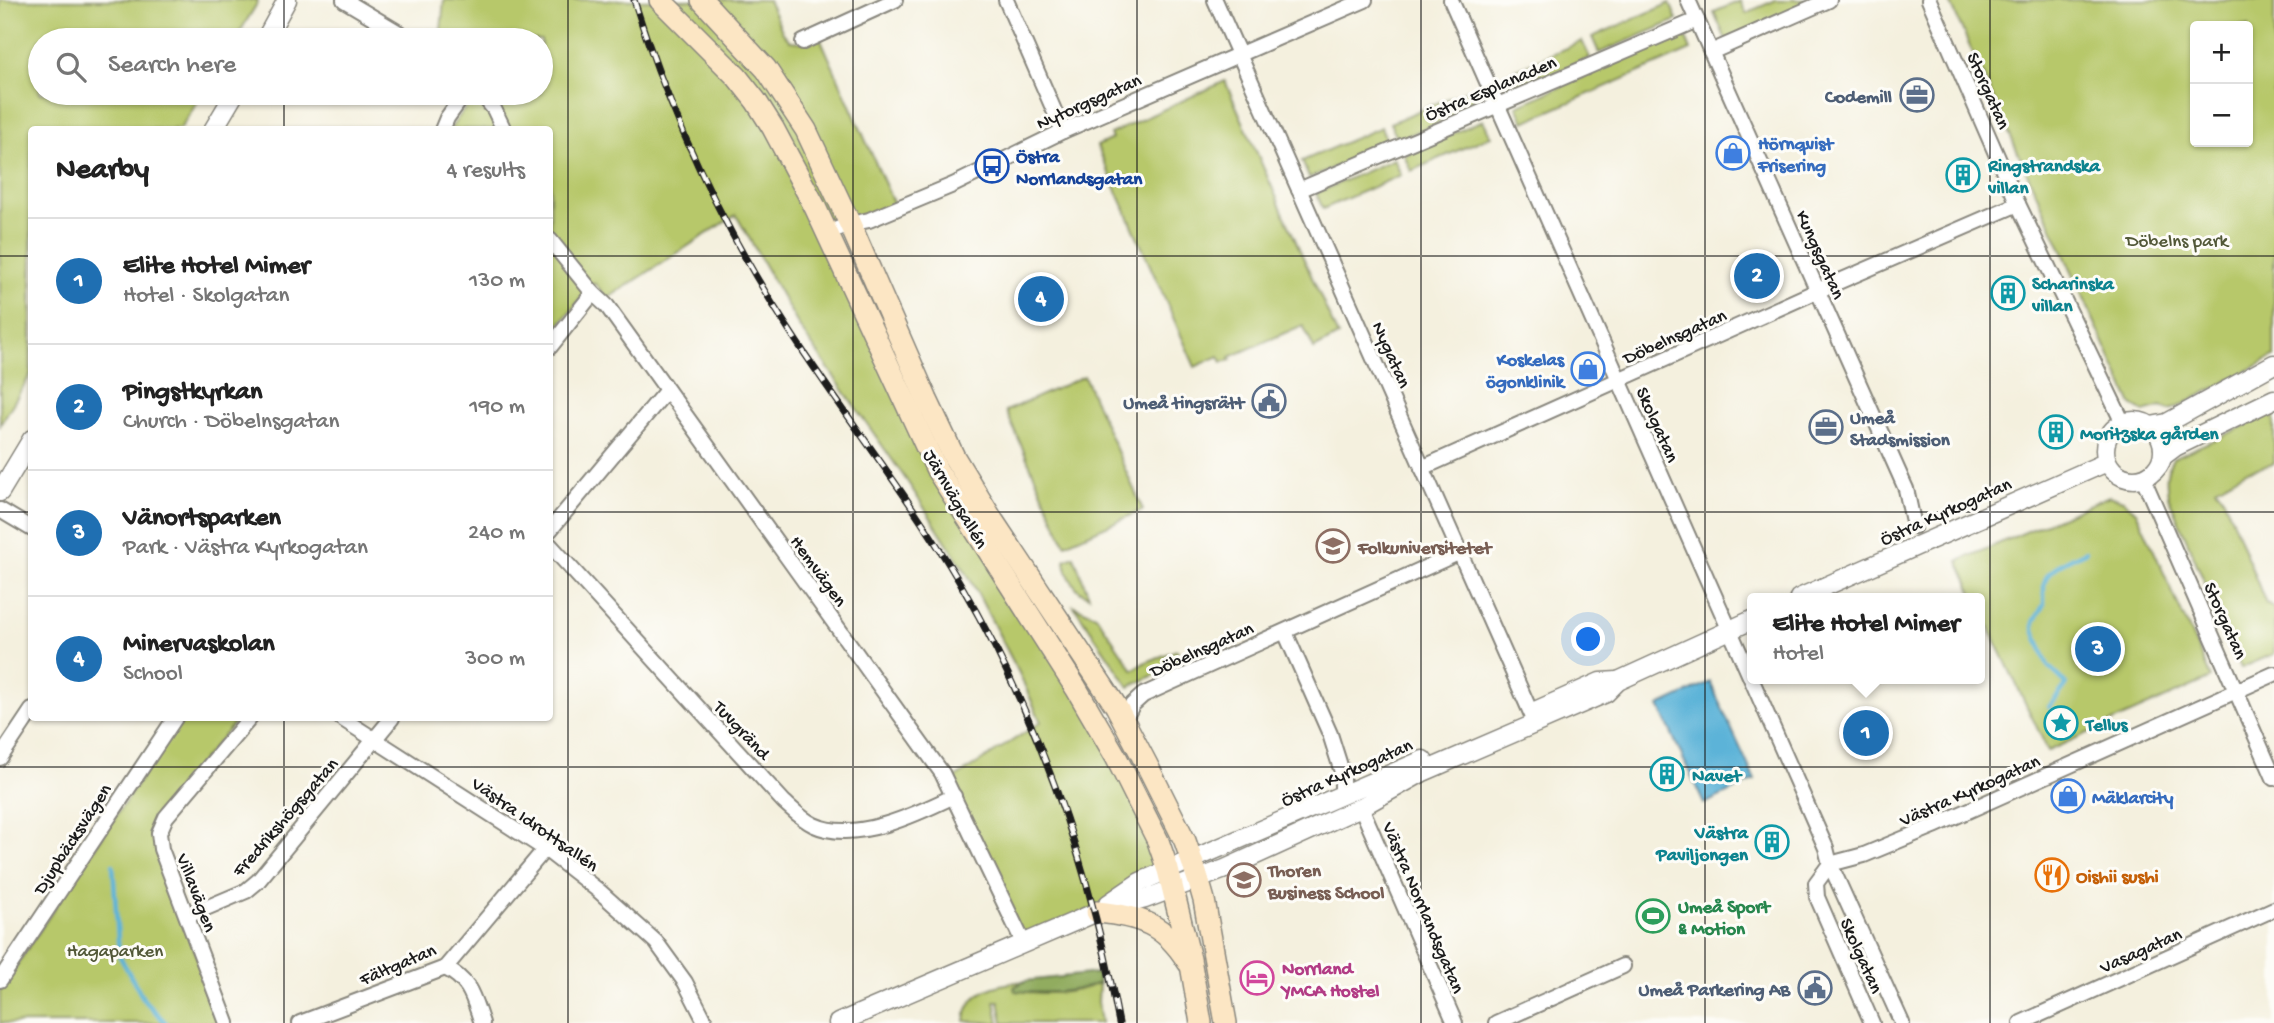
<!DOCTYPE html>
<html lang="en">
<head>
<meta charset="utf-8">
<style>
	body { margin:0; font-family:"Gochi Hand",sans-serif; background:#f6f6f6; color:#222 }
	.controls { position:absolute; right:21px; top:21px; display:grid; overflow:hidden; border-radius:7px; box-shadow:0 2px 5px #0004 }
	.controls button { width:63px; height:63px; display:grid; place-items:center; padding:0; border:0; border-bottom:2px solid #e0e0e0; background:#fff; color:#222; font:35px sans-serif }
	.you { position:absolute; left:1589px; top:640px; width:24px; height:24px; margin:-18px; border:5px solid #fff; border-radius:50%; background:#1a73e8; box-shadow:0 0 0 10px #1a73e833 }
	.badge { display:grid; place-items:center; width:46px; height:46px; border-radius:50%; background:#1f6fb2; color:#fff; font-size:23px; font-weight:700 }
	.pin { position:absolute; translate:-50% -50%; border:4px solid #fff; box-shadow:0 2px 7px #0006 }
	.popup { position:absolute; left:1747px; top:593px; width:238px; height:91px; box-sizing:border-box; display:grid; place-content:center; border-radius:7px; background:#fff; filter:drop-shadow(0 2px 5px #0005); font-size:23px; white-space:nowrap; color:#767676 }
	.popup b { font-size:26px; color:#222 }
	.popup::after { content:''; position:absolute; left:50%; top:100%; margin-left:-14px; border:14px solid transparent; border-top-color:#fff }
	.list { margin:0; padding:0; list-style:none }
	h2 { display:flex; justify-content:space-between; align-items:center; height:91px; margin:0; padding:0 28px; font-size:30px }
	h2 small { font-size:23px; font-weight:400; color:#767676 }
	.list li { display:grid; grid-template-columns:46px 1fr auto; gap:21px; align-items:center; box-sizing:border-box; height:126px; padding:0 28px; border-top:2px solid #e0e0e0 }
	.list b { display:block; font-size:26px; white-space:nowrap }
	.list p { margin:0; font-size:23px; white-space:nowrap; color:#767676 }
	.list em { font-size:23px; font-style:normal; color:#767676 }
	.icon { flex:none; width:38px; height:38px; fill:none; stroke:currentColor; stroke-width:2; stroke-linecap:round; stroke-linejoin:round }
	.map { position:relative; flex:none; width:2274px; height:1023px; overflow:hidden }
	.search { position:absolute; background:#fff; box-shadow:0 2px 5px #0004; left:28px; top:28px; width:525px; height:77px; display:flex; align-items:center; gap:18px; box-sizing:border-box; padding:0 24px; border-radius:38px; color:#767676; font-size:26px }
	.panel { position:absolute; background:#fff; box-shadow:0 2px 5px #0004; left:28px; top:126px; width:525px; height:595px; border-radius:7px }
	.map>svg:first-child { display:block }
	.green { fill:#b7c86b; stroke:#6a7244; stroke-width:2; fill-rule:evenodd }
	.forest { fill:#91ac5f; stroke:#56643e; stroke-width:2 }
	.water { fill:#5bb3d8; stroke:#3c687a; stroke-width:2 }
	.lines { fill:none; stroke-linecap:round; stroke-linejoin:round }
	.stream { stroke:#5bb3d8; stroke-width:4.5 }
	.minor-casing { stroke:#88867d; stroke-width:18 }
	.tertiary-casing { stroke:#88867d; stroke-width:21 }
	.secondary-casing { stroke:#88867d; stroke-width:24 }
	.minor { stroke:#fff; stroke-width:14 }
	.tertiary { stroke:#fff; stroke-width:18 }
	.secondary { stroke:#fce6c4; stroke-width:21 }
	.rail-casing { stroke:#1c1c1c; stroke-width:7 }
	.rail { stroke:#fdfcf7; stroke-width:4.5; stroke-dasharray:13; stroke-linecap:butt }
	.grid { fill:none; stroke:#1c1c1c; stroke-width:2; stroke-opacity:0.55 }
	.labels { text-anchor:middle; stroke-width:6; stroke-linejoin:round; paint-order:stroke }
	.street-label { font-size:19px; fill:#1c1c1c; stroke:#fdfcf7 }
	.service-label { font-size:19px; font-weight:bold; fill:#4e5e75; stroke:#fdfcf7; text-anchor:end }
	.shop-label { font-size:19px; font-weight:bold; fill:#366cbe; stroke:#fdfcf7; text-anchor:start }
	.transit-label { font-size:19px; font-weight:bold; fill:#164399; stroke:#fdfcf7; text-anchor:start }
	.culture-label { font-size:19px; font-weight:bold; fill:#0d838f; stroke:#fdfcf7; text-anchor:start }
	.park-label { font-size:19px; fill:#525838; stroke:#fdfcf7 }
	.education-label { font-size:19px; font-weight:bold; fill:#785e54; stroke:#fdfcf7; text-anchor:start }
	.food-label { font-size:19px; font-weight:bold; fill:#c56008; stroke:#fdfcf7; text-anchor:start }
	.leisure-label { font-size:19px; font-weight:bold; fill:#27864d; stroke:#fdfcf7; text-anchor:start }
	.hotel-label { font-size:19px; font-weight:bold; fill:#b23c85; stroke:#fdfcf7; text-anchor:start }
</style>
</head>
<body>
<div class="map">
<svg width="2274" height="1023" viewBox="0 0 2274 1023">
	<rect width="100%" height="100%" fill="#fdfcf7"/>
	<filter id="ink" filterUnits="userSpaceOnUse"><feTurbulence type="fractalNoise" baseFrequency=".0143" numOctaves="2"/><feDisplacementMap in="SourceGraphic" scale="14" xChannelSelector="R" yChannelSelector="G"/><feConvolveMatrix kernelMatrix="1 2 1 2 8 2 1 2 1" color-interpolation-filters="sRGB"/></filter>
	<filter id="wash" filterUnits="userSpaceOnUse"><feTurbulence type="fractalNoise" baseFrequency=".00686" numOctaves="4" result="noise"/><feDisplacementMap in="SourceGraphic" scale="28" xChannelSelector="R" yChannelSelector="G"/><feGaussianBlur stdDeviation="1.57" result="paint"/><feColorMatrix in="noise" values="0 0 0 0 0 0 0 0 0 0 0 0 0 0 0 0 0 1.4 0 .05"/><feComposite in="paint" operator="in"/></filter>
	<g filter="url(#wash)">
		<rect width="100%" height="100%" fill="#f4f0de"/>
		<g class="green">
			<path d="M0,0H257L258,2L235,40H40V93H203L180,129L32,130L31,374L0,425Z"/>
			<path d="M444,0H768L783,33L790,41L803,42L819,35L896,209L827,233L910,410L1076,688L1168,870L1024,944L949,782L1041,722L1019,673L969,577L907,481L800,328L736,215L608,298L594,283L550,336V130L450,129L466,107L489,93H541V40H440Z"/>
			<path d="M1776,0H1818L1726,40L1714,12L1740,1L1746,13Z"/>
			<path d="M1949,0H2274V357L2176,408L2169,410L2162,407L2144,412L2132,405ZM2195,26H2248V142H2195Z"/>
			<path d="M1670,3L1677,20L1599,53L1592,37Z"/>
			<path d="M1684,33L1691,50L1524,122L1517,106Z"/>
			<path d="M1582,41L1590,58L1510,92L1503,75Z"/>
			<path d="M1225,81L1338,336L1314,349L1303,325L1230,357L1231,360L1222,362L1219,356L1195,367L1097,146L1112,139L1110,134Z"/>
			<path d="M1470,89L1477,106L1398,140L1390,123Z"/>
			<path d="M1483,120L1491,136L1411,171L1404,155Z"/>
			<path d="M1381,127L1388,144L1309,178L1302,161Z"/>
			<path d="M1394,159L1401,175L1323,209L1316,193Z"/>
			<path d="M1084,376L1143,510L1065,544L1006,411Z"/>
			<path d="M2274,413V464L2246,471L2216,488L2224,499L2266,604L2274,608V654L2241,668L2168,496C2166,481 2165,472 2173,458Z"/>
			<path d="M2109,496L2123,500L2137,513L2211,678L2048,751L1980,608V598H1975L1958,561Z"/>
			<path d="M1074,556L1089,596C1075,592 1066,574 1065,560Z"/>
			<path d="M1074,606L1096,615L1133,670L1144,663L1177,650L1182,662L1129,687Z"/>
			<path d="M181,718H239L157,812L151,827L156,847L221,1023H0V990Z"/>
			<path d="M1025,981L1015,987C1041,997 1073,994 1099,983L1098,1002L1101,1023H1003L999,1001H995L999,1023L965,1021C967,989 999,984 1025,981Z"/>
		</g>
		<path class="forest" d="M1097,973L1099,983C1073,994 1043,994 1015,991L1014,987L1025,981Z"/>
		<path class="water" d="M1710,682L1755,780L1704,804L1659,706Z"/>
		<g class="lines">
			<g class="stream">
				<path d="M2049,707L2067,684L2048,666L2034,630V622L2044,604V584L2047,576L2060,564L2086,551"/>
				<path d="M113,865L119,955L144,1000L166,1023"/>
			</g>
		</g>
	</g>
	<g filter="url(#ink)">
		<g class="lines">
			<defs>
				<g id="minor">
					<path d="M344,0L411,40"/>
					<path d="M1006,0L1063,131"/>
					<path d="M1215,0L1535,722"/>
					<path d="M1451,0L1826,848L1830,864L1902,1023"/>
					<path d="M1688,0L1906,489L1914,526"/>
					<path d="M1929,0L2018,204L2123,423"/>
					<path d="M803,42L895,0"/>
					<path d="M1711,52L1829,0"/>
					<path d="M481,93L494,109L504,130"/>
					<path d="M442,130L447,118L465,93"/>
					<path d="M1299,190L1697,20"/>
					<path d="M827,233L850,224L869,220L953,185L1063,131L1365,0"/>
					<path d="M550,240L593,293L607,306L942,773L1024,944"/>
					<path d="M550,347L593,293"/>
					<path d="M1422,468L1817,291L2018,204"/>
					<path d="M2143,478L2274,778"/>
					<path d="M0,510L32,529"/>
					<path d="M550,530L667,390"/>
					<path d="M550,545L784,802C793,810 803,820 814,825C855,844 917,814 954,796"/>
					<path d="M1285,632L1330,734L1342,772V796"/>
					<path d="M341,718L545,849L599,891L656,942L685,982L706,1023"/>
					<path d="M1124,721L1132,705L1143,695L1458,553"/>
					<path d="M0,758L32,710"/>
					<path d="M1361,807L1455,1023"/>
					<path d="M1830,864L1864,855L1934,826L2274,674"/>
					<path d="M1830,864L1816,883L1817,897L1872,1023"/>
					<path d="M187,916L246,891L258,881L392,718"/>
					<path d="M445,968C471,981 473,998 482,1023"/>
					<path d="M0,980L175,718"/>
					<path d="M227,1023L161,849L159,833L166,817L250,718"/>
					<path d="M300,1023L445,968L545,849"/>
					<path d="M1496,1023L1623,966"/>
					<path d="M2021,1023L2274,909"/>
				</g>
				<g id="tertiary">
					<path d="M265,40L287,0"/>
					<path d="M213,130L235,93"/>
					<circle cx="2134" cy="450" r="29"/>
					<path d="M2151,426L2167,423L2274,364"/>
					<path d="M2163,456L2175,447L2274,399"/>
					<path d="M0,492L32,439"/>
					<path d="M1799,598L2107,462"/>
					<path d="M1535,711L1600,682L1618,681"/>
					<path d="M1108,904L1140,882L1423,760"/>
					<path d="M838,1023L1097,912L1145,899L1225,869L1361,807L1423,772L1606,693L1618,681L1752,620"/>
				</g>
				<g id="secondary">
					<path d="M660,0L737,77L756,101L773,128L815,207L937,470L1076,688L1116,757L1158,841L1168,870L1190,959L1201,1023"/>
					<path d="M702,0L766,69L806,130L850,224L927,400L954,457L993,521L1116,706L1147,765L1185,841L1198,879L1204,900L1226,1023"/>
					<path d="M1097,912C1139,916 1165,924 1188,962"/>
				</g>
			</defs>
			<use href="#minor" class="minor-casing"/>
			<use href="#tertiary" class="tertiary-casing"/>
			<use href="#secondary" class="secondary-casing"/>
			<use href="#minor" class="minor"/>
			<use href="#tertiary" class="tertiary"/>
			<use href="#secondary" class="secondary"/>
			<defs>
				<path id="rail" d="M634,0C671,118 725,233 793,336C847,419 910,497 960,583C1040,720 1090,868 1119,1023"/>
			</defs>
			<use href="#rail" class="rail-casing"/>
			<use href="#rail" class="rail"/>
		</g>
	</g>
	<path class="grid" d="M284,0V40M568,0V1023M853,0V1023M1137,0V1023M1421,0V1023M1705,0V1023M1990,0V1023M284,93V130M0,256H32M550,256H2274M0,512H32M550,512H2274M284,718V1023M0,767H2274"/>
	<defs>
		<symbol id="office-ring" viewBox="-11 -11 22 22"><circle r="9.5" fill="#fdfcf7" stroke="#5c6f8a" stroke-width="1.5"/><path d="M-6-3h4V-5.5h4V-3h4V5H-6ZM-1-4.5V-3h2v-1.5ZM-6 0V1H6V0Z" fill="#5c6f8a"/></symbol>
		<symbol id="shop-ring" viewBox="-11 -11 22 22"><circle r="9.5" fill="#fdfcf7" stroke="#3f7fe0" stroke-width="1.5"/><path d="M-5-2.5h2.3a2.7 3.5 0 0 1 5.4 0H5L5.5 6h-11ZM-1.5-2.5h3a1.5 2.3 0 0 0-3 0Z" fill="#3f7fe0"/></symbol>
		<symbol id="bus-ring" viewBox="-11 -11 22 22"><circle r="9.5" fill="#fdfcf7" stroke="#1a4fb4" stroke-width="1.5"/><path d="M-5-6H5V4H4V6H2V4H-2V6H-4V4H-5ZM-3.5-4V0h7V-4ZM-3.5 1.2v1.5H-2V1.2ZM2 1.2v1.5H3.5V1.2Z" fill="#1a4fb4"/></symbol>
		<symbol id="building-ring" viewBox="-11 -11 22 22"><circle r="9.5" fill="#fdfcf7" stroke="#0f9aa8" stroke-width="1.5"/><path d="M-4-6H4V6H1V3H-1V6H-4ZM-2.5-4.3h1.7v1.8h-1.7ZM.8-4.3h1.7v1.8H.8ZM-2.5-1h1.7V.8h-1.7ZM.8-1h1.7V.8H.8Z" fill="#0f9aa8"/></symbol>
		<symbol id="civic-ring" viewBox="-11 -11 22 22"><circle r="9.5" fill="#fdfcf7" stroke="#5c6f8a" stroke-width="1.5"/><path d="M-.6-6.5H3V-4.5H.6V-3L4-1V1h2V6H-6V1h2V-1L-.6-3ZM-1.2 2.5V6h2.4V2.5Z" fill="#5c6f8a"/></symbol>
		<symbol id="school-ring" viewBox="-11 -11 22 22"><circle r="9.5" fill="#fdfcf7" stroke="#8d6e63" stroke-width="1.5"/><path d="M0-5L7-2L0 1L-7-2ZM-4 1L0 2.5L4 1V4Q0 6-4 4Z" fill="#8d6e63"/></symbol>
		<symbol id="sight-ring" viewBox="-11 -11 22 22"><circle r="9.5" fill="#fdfcf7" stroke="#0f9aa8" stroke-width="1.5"/><path d="M0-6L1.8-2.2L6-1.7L2.9 1.2L3.7 5.4L0 3.3L-3.7 5.4L-2.9 1.2L-6-1.7L-1.8-2.2Z" fill="#0f9aa8"/></symbol>
		<symbol id="restaurant-ring" viewBox="-11 -11 22 22"><circle r="9.5" fill="#fdfcf7" stroke="#e8710a" stroke-width="1.5"/><path d="M-5-6h1v4h1v-4h1v4h1v-4h1v5L-1.5 .5V6h-2V.5L-5-1ZM5-6V6H3V1.5H1.5Q1.5-4 5-6Z" fill="#e8710a"/></symbol>
		<symbol id="stadium-ring" viewBox="-11 -11 22 22"><circle r="9.5" fill="#fdfcf7" stroke="#2e9e5b" stroke-width="1.5"/><path d="M0-5a6.5 5 0 1 0 0 10a6.5 5 0 1 0 0-10ZM-3.5-1.8h7v3.6h-7Z" fill="#2e9e5b"/></symbol>
		<symbol id="hotel-ring" viewBox="-11 -11 22 22"><circle r="9.5" fill="#fdfcf7" stroke="#d1479c" stroke-width="1.5"/><path d="M-6-4.5h1.5V1H6V5H4.5V3h-9V5H-6ZM-4 0a1.8 1.8 0 1 1 3.6 0ZM.5 0V-2.5h3Q6-2.5 6 0Z" fill="#d1479c"/></symbol>
	</defs>
	<g fill-rule="evenodd">
		<use href="#office-ring" x="1898" y="76" width="38" height="38"/>
		<use href="#shop-ring" x="1714" y="134" width="38" height="38"/>
		<use href="#bus-ring" x="973" y="147" width="38" height="38"/>
		<use href="#building-ring" x="1944" y="156" width="38" height="38"/>
		<use href="#building-ring" x="1989" y="274" width="38" height="38"/>
		<use href="#shop-ring" x="1569" y="350" width="38" height="38"/>
		<use href="#civic-ring" x="1250" y="382" width="38" height="38"/>
		<use href="#office-ring" x="1807" y="408" width="38" height="38"/>
		<use href="#building-ring" x="2037" y="413" width="38" height="38"/>
		<use href="#school-ring" x="1314" y="527" width="38" height="38"/>
		<use href="#sight-ring" x="2042" y="704" width="38" height="38"/>
		<use href="#building-ring" x="1648" y="755" width="38" height="38"/>
		<use href="#shop-ring" x="2049" y="777" width="38" height="38"/>
		<use href="#building-ring" x="1753" y="823" width="38" height="38"/>
		<use href="#restaurant-ring" x="2033" y="856" width="38" height="38"/>
		<use href="#school-ring" x="1225" y="861" width="38" height="38"/>
		<use href="#stadium-ring" x="1634" y="897" width="38" height="38"/>
		<use href="#hotel-ring" x="1238" y="959" width="38" height="38"/>
		<use href="#civic-ring" x="1796" y="969" width="38" height="38"/>
	</g>
	<g class="labels">
		<g class="street-label">
			<text transform="translate(1490 87) rotate(-23)" y="7">Östra Esplanaden</text>
			<text transform="translate(1990 90) rotate(66)" y="7">Storgatan</text>
			<text transform="translate(1088 100) rotate(-24)" y="7">Nytorgsgatan</text>
			<text transform="translate(1822 254) rotate(66)" y="7">Kungsgatan</text>
			<text transform="translate(1674 335) rotate(-24)" y="7">Döbelnsgatan</text>
			<text transform="translate(1393 354) rotate(66)" y="7">Nygatan</text>
			<text transform="translate(1659 424) rotate(66)" y="7">Skolgatan</text>
			<text transform="translate(957 498) rotate(60)" y="7">Järnvägsallén</text>
			<text transform="translate(1945 510) rotate(-24)" y="7">Östra Kyrkogatan</text>
			<text transform="translate(820 570) rotate(54)" y="7">Hemvägen</text>
			<text transform="translate(2227 620) rotate(66)" y="7">Storgatan</text>
			<text transform="translate(1201 648) rotate(-24)" y="7">Döbelnsgatan</text>
			<text transform="translate(743 729) rotate(47)" y="7">Tuvgränd</text>
			<text transform="translate(1346 771) rotate(-24)" y="7">Östra Kyrkogatan</text>
			<text transform="translate(1969 789) rotate(-24)" y="7">Västra Kyrkogatan</text>
			<text transform="translate(284 816) rotate(-49)" y="7">Fredrikshögsgatan</text>
			<text transform="translate(536 823) rotate(35)" y="7">Västra Idrottsallén</text>
			<text transform="translate(71 838) rotate(-57)" y="7">Djupbäcksvägen</text>
			<text transform="translate(198 892) rotate(69)" y="7">Villavägen</text>
			<text transform="translate(1425 907) rotate(67)" y="7">Västra Norrlandsgatan</text>
			<text transform="translate(2140 949) rotate(-24)" y="7">Vasagatan</text>
			<text transform="translate(1863 955) rotate(66)" y="7">Skolgatan</text>
			<text transform="translate(397 963) rotate(-23)" y="7">Fältgatan</text>
		</g>
		<g class="service-label">
			<text x="1892" y="102">Codemill</text>
			<text x="1244" y="408">Umeå tingsrätt</text>
			<text x="1850" y="423" text-anchor="start">Umeå<tspan x="1850" dy="22">Stadsmission</tspan></text>
			<text x="1790" y="995">Umeå Parkering AB</text>
		</g>
		<g class="shop-label">
			<text x="1758" y="149">Hörnqvist<tspan x="1758" dy="22">Frisering</tspan></text>
			<text x="1564" y="365" text-anchor="end">Koskelas<tspan x="1564" dy="22">ögonklinik</tspan></text>
			<text x="2092" y="803">Mäklarcity</text>
		</g>
		<g class="transit-label">
			<text x="1016" y="162">Östra<tspan x="1016" dy="22">Norrlandsgatan</tspan></text>
		</g>
		<g class="culture-label">
			<text x="1988" y="171">Ringstrandska<tspan x="1988" dy="22">villan</tspan></text>
			<text x="2032" y="289">Scharinska<tspan x="2032" dy="22">villan</tspan></text>
			<text x="2080" y="439">Moritzska gården</text>
			<text x="2086" y="730">Tellus</text>
			<text x="1692" y="781">Navet</text>
			<text x="1748" y="838" text-anchor="end">Västra<tspan x="1748" dy="22">Paviljongen</tspan></text>
		</g>
		<g class="park-label">
			<text x="2177" y="246">Döbelns park</text>
			<text x="115" y="956">Hagaparken</text>
		</g>
		<g class="education-label">
			<text x="1358" y="553">Folkuniversitetet</text>
			<text x="1268" y="876">Thoren<tspan x="1268" dy="22">Business School</tspan></text>
		</g>
		<g class="food-label">
			<text x="2076" y="882">Oishii sushi</text>
		</g>
		<g class="leisure-label">
			<text x="1678" y="912">Umeå Sport<tspan x="1678" dy="22">&amp; Motion</tspan></text>
		</g>
		<g class="hotel-label">
			<text x="1282" y="974">Norrland<tspan x="1282" dy="22">YMCA Hostel</tspan></text>
		</g>
	</g>
</svg>
<div class="controls">
<button>+</button>
<button>−</button>
</div>
<div class="you"></div>
<div class="pin badge" style="left:1866px;top:733px">1</div>
<div class="popup"><b>Elite Hotel Mimer</b>Hotel</div>
<div class="pin badge" style="left:1757px;top:276px">2</div>
<div class="pin badge" style="left:2098px;top:649px">3</div>
<div class="pin badge" style="left:1041px;top:299px">4</div>
<div class="search"><svg class="icon" aria-label="search" viewBox="0 0 24 24"><circle cx="10" cy="10" r="6"/><path d="M15 15l6 6"/></svg>Search here</div>
<section class="panel">
<h2>Nearby<small>4 results</small></h2>
<ul class="list">
<li><span class="badge">1</span><div><b>Elite Hotel Mimer</b><p>Hotel · Skolgatan</p></div><em>130 m</em></li>
<li><span class="badge">2</span><div><b>Pingstkyrkan</b><p>Church · Döbelnsgatan</p></div><em>190 m</em></li>
<li><span class="badge">3</span><div><b>Vänortsparken</b><p>Park · Västra Kyrkogatan</p></div><em>240 m</em></li>
<li><span class="badge">4</span><div><b>Minervaskolan</b><p>School</p></div><em>300 m</em></li>
</ul>
</section>
</div>
</body>
</html>
